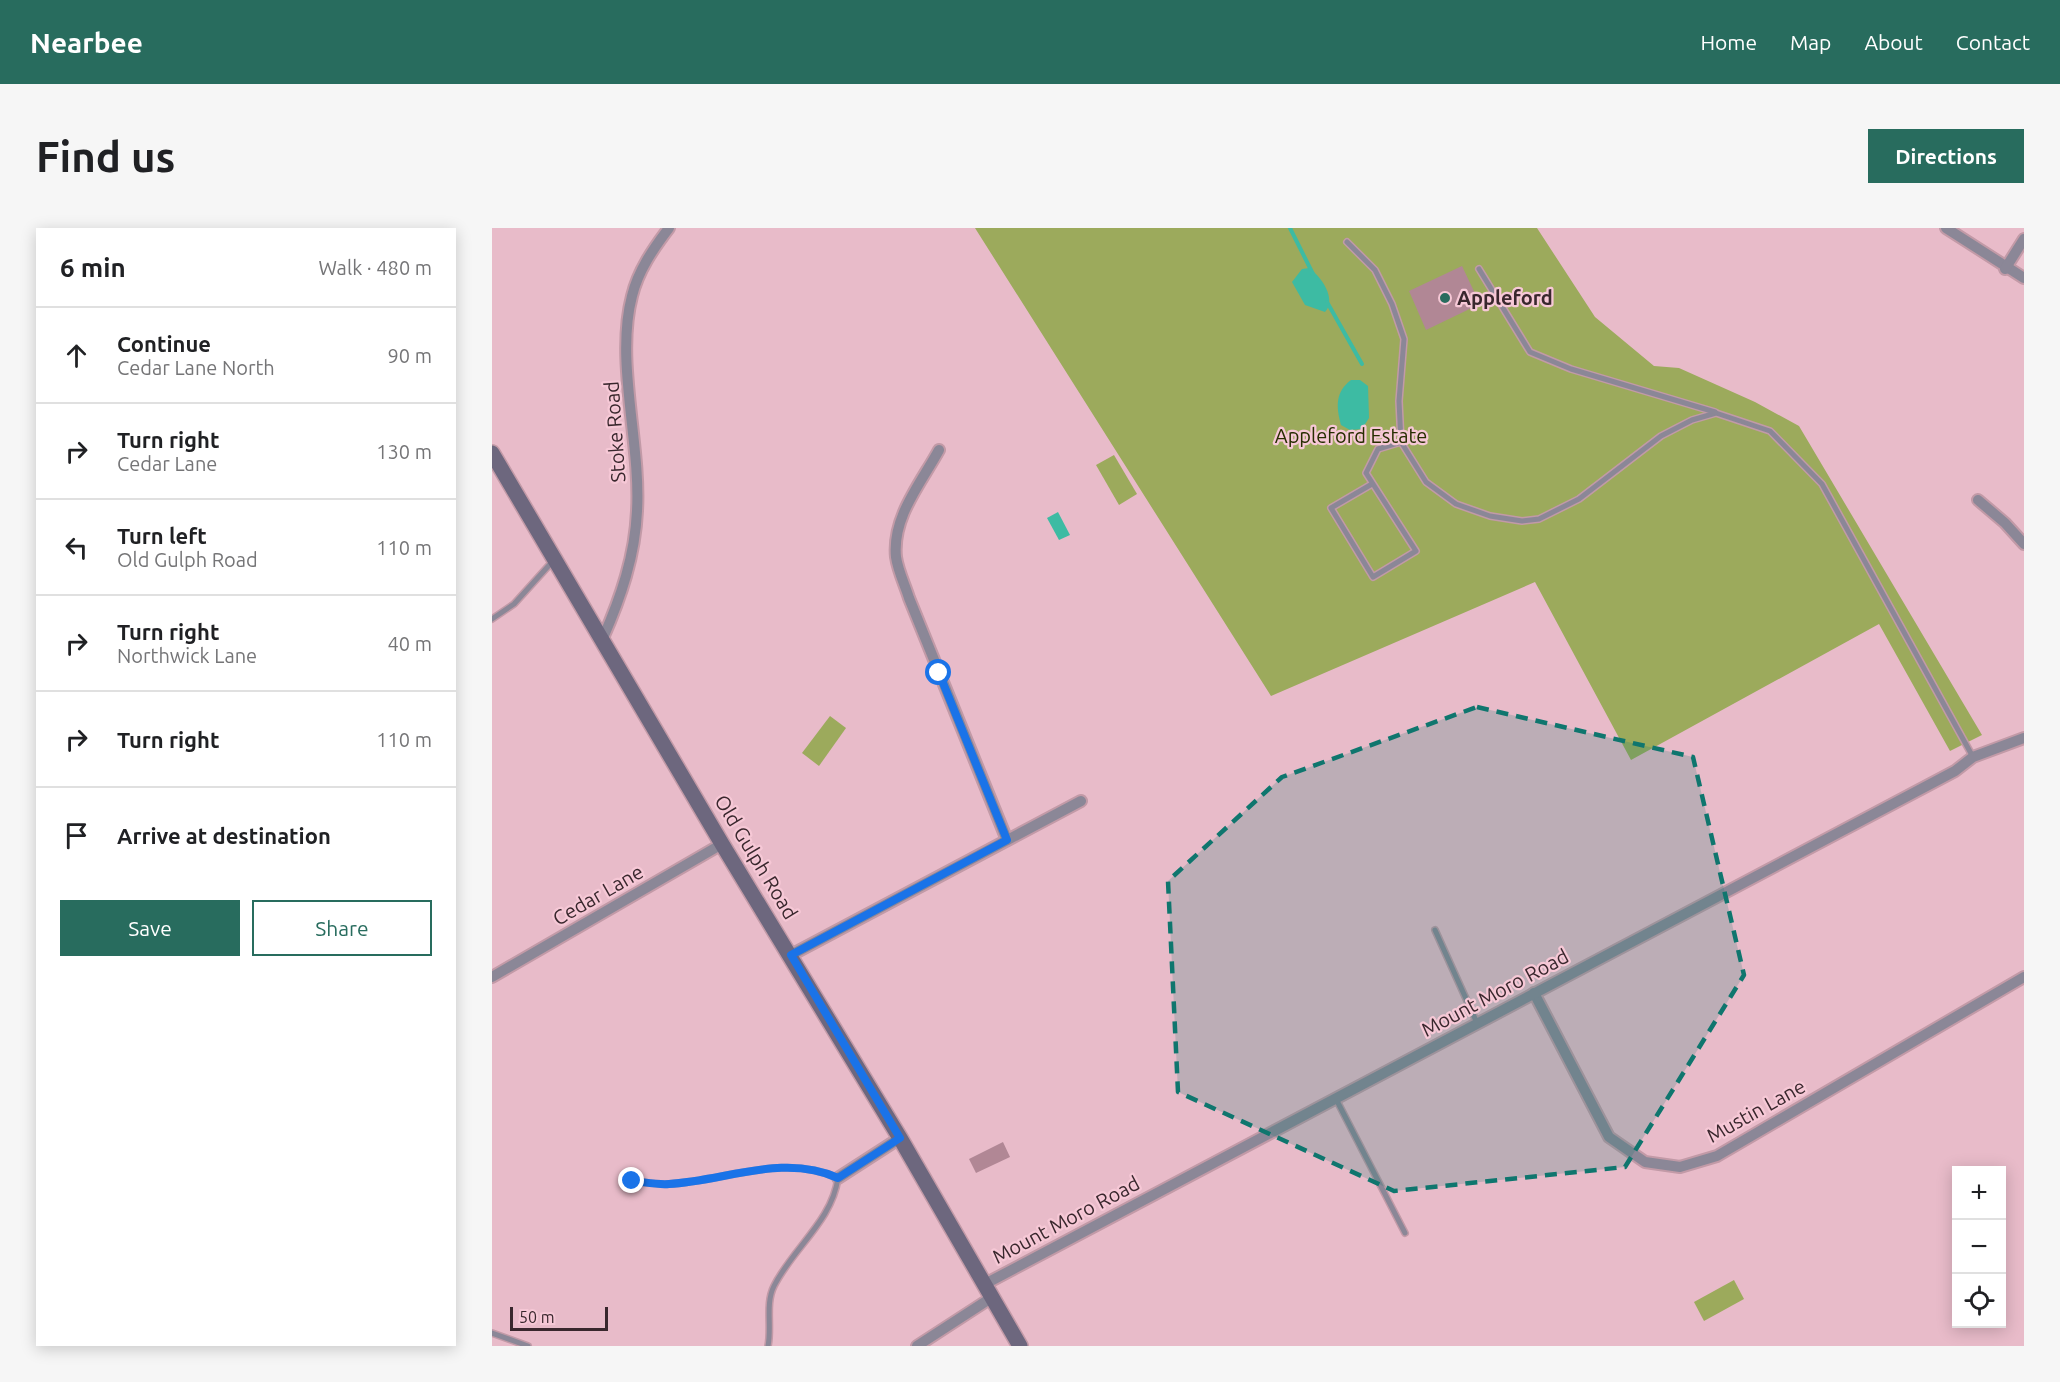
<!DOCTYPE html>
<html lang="en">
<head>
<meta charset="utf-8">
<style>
	body { margin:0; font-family:Ubuntu,sans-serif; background:#f6f6f6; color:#202124 }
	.controls { position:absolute; right:18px; bottom:18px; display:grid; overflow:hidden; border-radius:0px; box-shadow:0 3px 15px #0003 }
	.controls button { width:54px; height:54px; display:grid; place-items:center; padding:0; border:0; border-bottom:2px solid #e0e0e0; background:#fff; color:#202124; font:30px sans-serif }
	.scale { position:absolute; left:18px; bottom:15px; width:98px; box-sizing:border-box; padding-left:6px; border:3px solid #39272d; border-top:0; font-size:16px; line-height:21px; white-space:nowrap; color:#39272d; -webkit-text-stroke:4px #f6c8d6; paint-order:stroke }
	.stop { position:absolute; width:18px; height:18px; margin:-14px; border:4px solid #1a73e8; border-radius:50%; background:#fff }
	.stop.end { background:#1a73e8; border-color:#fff; box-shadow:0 2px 6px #0008 }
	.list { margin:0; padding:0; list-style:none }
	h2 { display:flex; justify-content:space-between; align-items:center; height:78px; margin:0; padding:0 24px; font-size:26px }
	h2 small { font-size:20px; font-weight:400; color:#757577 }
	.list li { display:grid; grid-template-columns:39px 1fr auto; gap:18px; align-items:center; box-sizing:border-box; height:96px; padding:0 24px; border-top:2px solid #e0e0e0 }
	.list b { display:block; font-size:22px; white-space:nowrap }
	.list p { margin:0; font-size:20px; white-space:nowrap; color:#757577 }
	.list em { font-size:20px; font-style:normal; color:#757577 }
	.actions { display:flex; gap:12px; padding:18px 24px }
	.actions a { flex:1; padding:14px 0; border:2px solid #286c5e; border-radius:0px; text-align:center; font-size:21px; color:#286c5e }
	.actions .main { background:#286c5e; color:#fff }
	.icon { flex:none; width:33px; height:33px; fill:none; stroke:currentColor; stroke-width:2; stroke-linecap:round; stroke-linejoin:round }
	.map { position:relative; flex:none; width:1532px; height:1118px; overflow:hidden; border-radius:0px }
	header { display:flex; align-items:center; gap:36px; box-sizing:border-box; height:84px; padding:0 30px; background:#286c5e; color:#fff }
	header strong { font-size:28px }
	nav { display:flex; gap:33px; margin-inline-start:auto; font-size:21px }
	.intro { display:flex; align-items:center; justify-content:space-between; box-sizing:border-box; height:144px; padding:0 36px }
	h1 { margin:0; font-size:42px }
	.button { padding:15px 27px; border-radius:0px; background:#286c5e; color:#fff; font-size:21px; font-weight:700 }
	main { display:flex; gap:36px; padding:0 36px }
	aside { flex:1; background:#fff; border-radius:0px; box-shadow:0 3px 15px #0003 }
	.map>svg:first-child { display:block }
	.green { fill:#9caa5c }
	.water { fill:#3dbba3 }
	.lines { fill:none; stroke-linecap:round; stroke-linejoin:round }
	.stream { stroke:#3dbba3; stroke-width:4 }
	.building { fill:#b18795 }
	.lane-casing { stroke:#c29aa7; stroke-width:8 }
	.street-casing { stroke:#c29aa7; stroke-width:14 }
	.secondary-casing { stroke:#c29aa7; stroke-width:18 }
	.lane { stroke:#8b8797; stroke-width:5 }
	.street { stroke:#8b8797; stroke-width:10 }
	.secondary { stroke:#6d677e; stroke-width:15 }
	.route { stroke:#1a73e8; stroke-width:8 }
	.marked { fill:#0f766e; fill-opacity:0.2; stroke:#0f766e; stroke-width:4.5; stroke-dasharray:12 8; stroke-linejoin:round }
	.poi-dot { fill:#286c5e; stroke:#f6c8d6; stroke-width:2 }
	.labels { text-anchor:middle; stroke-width:4.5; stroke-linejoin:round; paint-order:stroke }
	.poi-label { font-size:20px; font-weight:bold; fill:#39272d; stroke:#f6c8d6; text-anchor:start }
	.street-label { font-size:20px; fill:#39272d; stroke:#f6c8d6 }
	.park-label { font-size:20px; fill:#272e00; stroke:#f6c8d6 }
</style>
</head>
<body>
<header>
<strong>Nearbee</strong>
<nav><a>Home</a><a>Map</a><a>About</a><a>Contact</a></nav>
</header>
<div class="intro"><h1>Find us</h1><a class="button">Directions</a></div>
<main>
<aside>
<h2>6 min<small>Walk · 480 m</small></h2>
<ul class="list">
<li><svg class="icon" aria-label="ahead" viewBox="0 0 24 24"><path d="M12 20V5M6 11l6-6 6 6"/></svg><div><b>Continue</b><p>Cedar Lane North</p></div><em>90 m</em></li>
<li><svg class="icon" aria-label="right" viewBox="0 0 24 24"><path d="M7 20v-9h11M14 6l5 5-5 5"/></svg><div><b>Turn right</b><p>Cedar Lane</p></div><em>130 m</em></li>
<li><svg class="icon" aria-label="left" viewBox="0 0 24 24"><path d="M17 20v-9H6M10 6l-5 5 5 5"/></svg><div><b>Turn left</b><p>Old Gulph Road</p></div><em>110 m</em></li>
<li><svg class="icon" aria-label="right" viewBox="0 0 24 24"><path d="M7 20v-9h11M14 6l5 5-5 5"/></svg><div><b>Turn right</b><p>Northwick Lane</p></div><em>40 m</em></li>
<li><svg class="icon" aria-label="right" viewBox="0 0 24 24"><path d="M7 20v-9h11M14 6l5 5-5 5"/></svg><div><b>Turn right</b></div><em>110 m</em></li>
<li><svg class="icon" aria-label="arrive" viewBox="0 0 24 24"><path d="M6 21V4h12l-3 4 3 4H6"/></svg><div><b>Arrive at destination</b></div></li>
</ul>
<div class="actions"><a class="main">Save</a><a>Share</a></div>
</aside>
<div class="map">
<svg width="1532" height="1118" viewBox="0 0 1532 1118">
	<rect width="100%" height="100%" fill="#e8bbc9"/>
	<g class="green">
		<path d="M483,0H1045L1103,89L1162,138L1187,140L1263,174L1307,198L1490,507L1458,523L1387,396L1139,532L1043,354L779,468Z"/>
		<path d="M622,227L645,266L627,277L604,237Z"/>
		<path d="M338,488L354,500L327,538L310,525Z"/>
		<path d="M1242,1052L1252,1071L1212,1093L1202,1074Z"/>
	</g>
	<g class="water">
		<path d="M817,40C829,48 845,71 833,84L813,77L800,54L810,41Z"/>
		<path d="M859,152H868L876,158L877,190L870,201L858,202L849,197C844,179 843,164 859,152Z"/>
		<path d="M566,284L578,307L567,312L555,290Z"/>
	</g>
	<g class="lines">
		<g class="stream">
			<path d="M798,0L821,46"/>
			<path d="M835,74L870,136"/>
		</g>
	</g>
	<g class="building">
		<path d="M970,38L988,76L934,102L917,63Z"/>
		<path d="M511,914L518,929L484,945L477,931Z"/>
	</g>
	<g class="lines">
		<defs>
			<g id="lane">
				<path d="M855,14L883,42L900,76L912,111L907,173L909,214L934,254L964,276L998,288L1030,293L1047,291L1087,271L1169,208L1200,192L1224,185L1278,203L1330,256L1481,529"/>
				<path d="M987,41L1038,124L1079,141L1223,184"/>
				<path d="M880,256L839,280L881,349L924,323L874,245L886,221L909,214"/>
				<path d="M0,391L22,376L60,334"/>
				<path d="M943,702L985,795"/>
				<path d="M844,871L913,1005"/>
				<path d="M140,953C152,954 165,957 177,956C233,953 292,925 346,950C340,993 301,1020 282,1058C273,1076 280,1099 276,1118"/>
				<path d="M0,1105L36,1118"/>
			</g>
			<g id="street">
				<path d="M1454,0L1532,50"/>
				<path d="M1513,41L1532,11"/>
				<path d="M447,222C429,255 400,289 404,329C406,343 413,357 417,370L515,612"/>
				<path d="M1486,272L1513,295L1532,316"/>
				<path d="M111,410C129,369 143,328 145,283C149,215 123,133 140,68C146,43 161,21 177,0"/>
				<path d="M299,727L589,573"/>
				<path d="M0,749L230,616"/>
				<path d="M1042,765L1117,909L1153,934L1188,939L1225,928L1532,749"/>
				<path d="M346,950L408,910"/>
				<path d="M493,1056L1463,543L1481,529L1532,510"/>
				<path d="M425,1118L499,1070"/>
			</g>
			<path id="secondary" d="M0,225L230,616L408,910L528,1118"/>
		</defs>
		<use href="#lane" class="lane-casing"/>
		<use href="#street" class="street-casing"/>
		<use href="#secondary" class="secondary-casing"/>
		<use href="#lane" class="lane"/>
		<use href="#street" class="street"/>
		<use href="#secondary" class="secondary"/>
	</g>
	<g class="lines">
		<path class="route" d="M140,953C152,954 165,957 177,956C233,953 292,925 346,950L408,910L299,727L515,612L447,445"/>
	</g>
	<path class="marked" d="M985,479L1201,529L1252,747L1133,939L902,963L686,864L676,653L790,549Z"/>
	<circle class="poi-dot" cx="953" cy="70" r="6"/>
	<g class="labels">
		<g class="poi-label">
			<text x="965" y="77">Appleford</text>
		</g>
		<g class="street-label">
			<text transform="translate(123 204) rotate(-94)" y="7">Stoke Road</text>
			<text transform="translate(264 629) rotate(59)" y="7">Old Gulph Road</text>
			<text transform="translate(106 667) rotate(-30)" y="7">Cedar Lane</text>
			<text transform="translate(1003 765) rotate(-28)" y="7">Mount Moro Road</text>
			<text transform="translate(1264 883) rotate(-29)" y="7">Mustin Lane</text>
			<text transform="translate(574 992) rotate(-28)" y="7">Mount Moro Road</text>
		</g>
		<g class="park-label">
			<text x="859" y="215">Appleford Estate</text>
		</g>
	</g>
</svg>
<div class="controls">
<button>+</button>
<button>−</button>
<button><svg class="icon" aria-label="locate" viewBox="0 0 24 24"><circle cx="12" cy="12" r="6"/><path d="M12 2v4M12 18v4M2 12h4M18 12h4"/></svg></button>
</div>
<div class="scale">50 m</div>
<div class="stop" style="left:447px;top:445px"></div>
<div class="stop end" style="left:140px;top:953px"></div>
</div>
</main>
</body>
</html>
